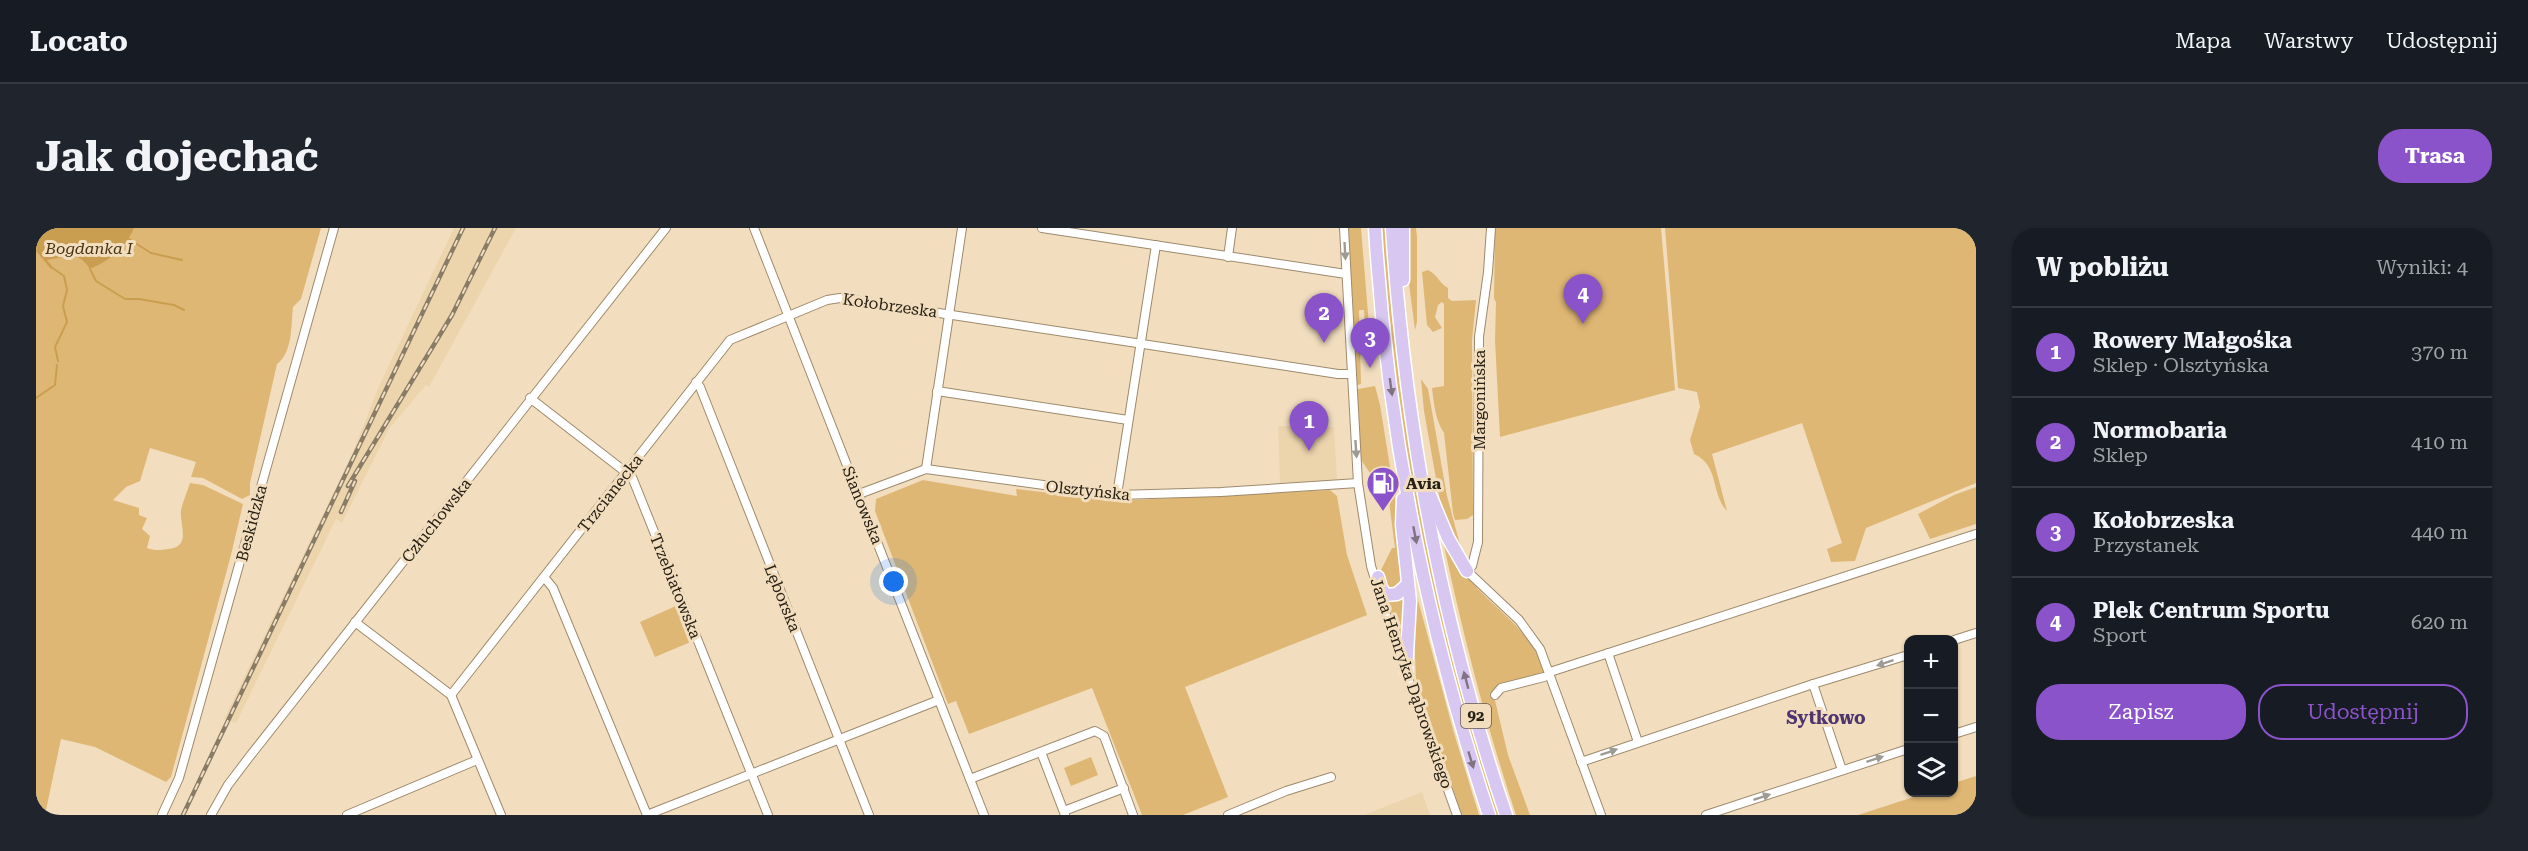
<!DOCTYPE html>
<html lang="pl">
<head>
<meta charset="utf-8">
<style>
	body { margin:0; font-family:"Roboto Serif",serif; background:#20242c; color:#f1f3f6 }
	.controls { position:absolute; right:18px; bottom:18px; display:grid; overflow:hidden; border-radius:12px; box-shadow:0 2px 4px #0004 }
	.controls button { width:54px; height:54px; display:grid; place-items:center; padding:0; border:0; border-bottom:2px solid #363941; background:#171b24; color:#f1f3f6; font:30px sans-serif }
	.you { position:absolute; left:858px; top:354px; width:21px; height:21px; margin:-15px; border:4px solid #fff; border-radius:50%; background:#1a73e8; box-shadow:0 0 0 9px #1a73e833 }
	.badge { display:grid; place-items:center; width:39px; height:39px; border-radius:50%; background:#8b53ca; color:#fff; font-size:20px; font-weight:700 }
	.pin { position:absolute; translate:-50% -50px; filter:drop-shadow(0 2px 3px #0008) }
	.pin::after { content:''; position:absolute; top:32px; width:21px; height:18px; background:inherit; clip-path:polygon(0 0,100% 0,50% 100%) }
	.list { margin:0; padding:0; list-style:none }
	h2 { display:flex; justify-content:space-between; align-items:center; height:78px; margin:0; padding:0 24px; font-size:26px }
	h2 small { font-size:20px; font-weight:400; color:#9ea1a6 }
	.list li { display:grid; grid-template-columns:39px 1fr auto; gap:18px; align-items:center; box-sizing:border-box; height:90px; padding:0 24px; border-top:2px solid #363941 }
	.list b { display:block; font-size:22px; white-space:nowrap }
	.list p { margin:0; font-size:20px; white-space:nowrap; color:#9ea1a6 }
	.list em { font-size:20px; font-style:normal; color:#9ea1a6 }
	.actions { display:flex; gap:12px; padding:18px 24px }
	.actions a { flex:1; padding:14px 0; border:2px solid #8b53ca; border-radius:24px; text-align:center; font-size:21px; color:#8b53ca }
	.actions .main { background:#8b53ca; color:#fff }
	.icon { flex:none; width:33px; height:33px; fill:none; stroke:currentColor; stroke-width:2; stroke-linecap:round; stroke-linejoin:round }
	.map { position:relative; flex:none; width:1940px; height:587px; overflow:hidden; border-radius:24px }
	header { display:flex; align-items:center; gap:36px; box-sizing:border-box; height:84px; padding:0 30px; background:#171b24; border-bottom:2px solid #363941 }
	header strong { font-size:28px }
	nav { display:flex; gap:33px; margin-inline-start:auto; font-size:21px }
	.intro { display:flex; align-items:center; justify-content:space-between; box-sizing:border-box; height:144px; padding:0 36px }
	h1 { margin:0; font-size:42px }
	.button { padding:15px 27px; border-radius:24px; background:#8b53ca; color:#fff; font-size:21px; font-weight:700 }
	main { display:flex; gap:36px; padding:0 36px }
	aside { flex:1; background:#171b24; border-radius:24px; box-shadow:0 2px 4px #0004 }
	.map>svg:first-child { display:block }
	.built { fill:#ecd4ad }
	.green { fill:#dfb774 }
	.water { fill:#ca9e51 }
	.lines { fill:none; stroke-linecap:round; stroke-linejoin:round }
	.stream { stroke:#ca9e51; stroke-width:2 }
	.minor-casing { stroke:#9d8a6d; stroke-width:10 }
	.primary-casing { stroke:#fff; stroke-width:15 }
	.minor { stroke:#fff; stroke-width:8 }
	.primary { stroke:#d8c7f1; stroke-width:12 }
	.rail-casing { stroke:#897c66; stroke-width:4.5 }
	.rail { stroke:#f2debe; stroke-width:2; stroke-dasharray:7; stroke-linecap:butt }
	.oneway { fill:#9e9b95 }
	.oneway2 { fill:#807482 }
	.labels { text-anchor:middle; stroke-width:6; stroke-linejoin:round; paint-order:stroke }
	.shield { fill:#f2debe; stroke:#645947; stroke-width:1.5 }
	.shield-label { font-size:15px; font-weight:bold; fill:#272014 }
	.park-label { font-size:16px; font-style:italic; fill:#463311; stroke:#f2debe }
	.street-label { font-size:16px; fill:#272014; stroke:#f2debe }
	.poi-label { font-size:16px; font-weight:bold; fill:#272014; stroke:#f2debe; text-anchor:start }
	.neighbourhood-label { font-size:18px; font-weight:bold; fill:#4f3570; stroke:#f2debe }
</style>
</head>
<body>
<header>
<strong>Locato</strong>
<nav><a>Mapa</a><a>Warstwy</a><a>Udostępnij</a></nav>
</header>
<div class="intro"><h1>Jak dojechać</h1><a class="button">Trasa</a></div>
<main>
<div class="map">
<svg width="1940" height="587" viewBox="0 0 1940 587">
	<rect width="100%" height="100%" fill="#f2debe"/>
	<g class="built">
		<path d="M418,0H480L393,159L390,157L353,201L306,295L300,291L200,495L188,491L317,224L343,158Z"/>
		<path d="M1242,198L1298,199L1301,252L1244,255Z"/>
		<path d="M1386,564L1394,587H1328Z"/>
	</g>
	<g class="green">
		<path d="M0,0H285L265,71L257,79C255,96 257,125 241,136L214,255V267L206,271L167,250L155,249L160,234L114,220L104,253L90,259L77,272L103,280V287L111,290L106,301L114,308L111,320C119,323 124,322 133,321C156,318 143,296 145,282C147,273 151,264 154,255L167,257L207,276L195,327L135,549L130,554L59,519L25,511L9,587H0Z"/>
		<path d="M1312,0H1325L1334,110L1329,97L1328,82H1323L1325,156L1322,157L1320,156L1319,111Z"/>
		<path d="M1344,0H1351L1375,214L1465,587H1458C1432,501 1406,416 1388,328C1366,220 1353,110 1344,0Z"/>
		<path d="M1371,0H1380L1381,9V94L1379,102L1372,48Z"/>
		<path d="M1459,0H1625L1639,162L1464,209L1459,112L1460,74L1458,71Z"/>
		<path d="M1629,0H1940V255L1830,300L1819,333L1795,334L1791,321L1806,315L1766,195L1676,226L1691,283C1674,264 1684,238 1658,226L1654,212L1664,179L1661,164L1642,160Z"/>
		<path d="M1392,42C1402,47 1403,55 1412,60V70L1416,73L1440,72L1436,112L1437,287L1431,291L1419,292L1417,285L1408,205C1399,191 1398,176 1396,160L1408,158V76L1406,74L1402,77L1399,89L1406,100L1397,104L1391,97L1386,44Z"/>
		<path d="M1385,151L1392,161L1411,268L1426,324L1406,284L1388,183Z"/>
		<path d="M1339,158L1344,177L1362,288L1366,358L1352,362L1345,342L1356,320H1359L1350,250L1343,245H1334L1325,232L1320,165L1322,161Z"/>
		<path d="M887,252L981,268L980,261L1066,271L1099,272L1294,262L1301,268L1311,327L1331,387L1149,459L1192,569L1147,587H1106L1056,460L933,506L920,473L912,476L839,283L840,271Z"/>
		<path d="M1940,259V296L1894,311L1882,286L1918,267Z"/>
		<path d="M1405,303C1414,320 1421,338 1434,352C1464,387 1489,396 1509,442V445L1463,459L1458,468L1472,527L1494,587H1480C1449,494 1425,399 1405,303Z"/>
		<path d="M1376,360L1379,361L1418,505L1443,587H1426L1380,451Z"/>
		<path d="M1368,368L1367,421L1350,376L1352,373Z"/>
		<path d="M642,377L657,413L619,429L604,394Z"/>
		<path d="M1055,529L1062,547L1035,558L1028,540Z"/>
		<path d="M1940,548V587H1822L1890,565L1918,564V555Z"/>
	</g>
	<path class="water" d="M0,0H98C89,21 74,32 54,41C40,21 32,29 11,32L16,38L15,41L0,23Z"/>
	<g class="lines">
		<g class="stream">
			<path d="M93,11L115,25L146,32"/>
			<path d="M15,39L28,48L31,62L27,78L31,94L19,119L22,133"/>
			<path d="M54,41L60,53L89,71H103L138,77L148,82"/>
			<path d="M0,170L19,157L21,137"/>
		</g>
		<defs>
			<g id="minor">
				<path d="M718,0L948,587"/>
				<path d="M1006,0L1310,46"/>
				<path d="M1308,0L1322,255L1335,338L1352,394L1421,587"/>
				<path d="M1455,0L1452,44L1443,109L1442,314L1436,338L1431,343L1483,392L1504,421L1565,587"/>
				<path d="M1192,29L1196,0"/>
				<path d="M660,154L664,159L833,587"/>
				<path d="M901,163L1092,192"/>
				<path d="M494,170L596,249L732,587"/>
				<path d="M890,241L926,0"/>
				<path d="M823,266L890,241L1081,267L1185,264L1322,255"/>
				<path d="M1081,267L1120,17"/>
				<path d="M508,349L517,360L611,587"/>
				<path d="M319,394L415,467L465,587"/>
				<path d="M1918,412L1940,405"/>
				<path d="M1572,425L1602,514"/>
				<path d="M1514,444L1940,306"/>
				<path d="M1777,456L1806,542"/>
				<path d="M415,467L694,112L791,72L804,70C970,94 1136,121 1302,146H1315"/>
				<path d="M1459,467L1465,460L1508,449"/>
				<path d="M1918,506L1940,499"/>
				<path d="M1005,524L1029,587"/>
				<path d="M1545,534L1777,456L1872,427"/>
				<path d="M934,551L1059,503L1068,508L1097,587"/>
				<path d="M1028,583L1088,560"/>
				<path d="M126,587L143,550L298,0"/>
				<path d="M175,587L192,557L214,528L630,0"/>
				<path d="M311,587L441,532"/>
				<path d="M611,587L903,472"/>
				<path d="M1192,587L1250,563L1295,549"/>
				<path d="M1670,587L1872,521"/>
			</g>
			<g id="primary">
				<path d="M1339,0C1351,199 1390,397 1453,587"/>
				<path d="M1356,0C1369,199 1406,398 1470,587"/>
				<path d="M1367,52V0"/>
				<path d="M1394,267L1412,310L1431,343"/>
				<path d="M1367,271L1366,297L1374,373L1370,443"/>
				<path d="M1342,349L1345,360L1350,367L1361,366L1372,356"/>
			</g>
		</defs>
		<use href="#minor" class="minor-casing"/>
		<use href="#primary" class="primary-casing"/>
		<use href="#minor" class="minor"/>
		<use href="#primary" class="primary"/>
		<defs>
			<g id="rail">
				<path d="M312,258L416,87L459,0"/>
				<path d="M305,284L319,253"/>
				<path d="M147,587L427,0"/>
			</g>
		</defs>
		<use href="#rail" class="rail-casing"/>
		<use href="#rail" class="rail"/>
	</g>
	<defs><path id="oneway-solid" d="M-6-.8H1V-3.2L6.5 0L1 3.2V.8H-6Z" transform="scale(1.5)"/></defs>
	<g class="oneway">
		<use href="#oneway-solid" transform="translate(1309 23) rotate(87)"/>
		<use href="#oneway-solid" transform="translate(1320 221) rotate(86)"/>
		<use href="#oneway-solid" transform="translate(1849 435) rotate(162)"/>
		<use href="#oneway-solid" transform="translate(1573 524) rotate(-19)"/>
		<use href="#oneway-solid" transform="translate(1839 531) rotate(-18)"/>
		<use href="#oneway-solid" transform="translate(1726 569) rotate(-18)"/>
	</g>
	<g class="oneway2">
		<use href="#oneway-solid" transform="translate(1355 159) rotate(82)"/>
		<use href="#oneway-solid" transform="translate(1379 307) rotate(79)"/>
		<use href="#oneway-solid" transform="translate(1430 452) rotate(-105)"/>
		<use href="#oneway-solid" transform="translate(1435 532) rotate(73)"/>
	</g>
	<defs>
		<symbol id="fuel-pin" viewBox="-11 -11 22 30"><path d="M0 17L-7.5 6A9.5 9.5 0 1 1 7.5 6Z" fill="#8b53ca" stroke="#f2debe"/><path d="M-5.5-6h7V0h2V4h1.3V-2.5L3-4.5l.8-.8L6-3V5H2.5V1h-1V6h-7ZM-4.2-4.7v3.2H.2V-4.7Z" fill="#fff"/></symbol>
	</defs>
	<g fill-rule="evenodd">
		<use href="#fuel-pin" x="1328" y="236" width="38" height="52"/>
	</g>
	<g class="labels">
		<rect class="shield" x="1425" y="476" width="30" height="24" rx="4.5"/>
		<g class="shield-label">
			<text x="1440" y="493">92</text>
		</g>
		<g class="park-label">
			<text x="53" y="26">Bogdanka I</text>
		</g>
		<g class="street-label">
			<text transform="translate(854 77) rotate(8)" y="6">Kołobrzeska</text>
			<text transform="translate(1443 172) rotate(-90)" y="6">Margonińska</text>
			<text transform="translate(1052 262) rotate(6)" y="6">Olsztyńska</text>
			<text transform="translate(574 265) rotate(-52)" y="6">Trzcianecka</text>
			<text transform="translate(827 277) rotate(68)" y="6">Sianowska</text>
			<text transform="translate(400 292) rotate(-52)" y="6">Człuchowska</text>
			<text transform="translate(215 295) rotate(-75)" y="6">Beskidzka</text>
			<text transform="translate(640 358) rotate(68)" y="6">Trzebiatowska</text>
			<text transform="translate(747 370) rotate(68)" y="6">Lęborska</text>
			<text transform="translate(1376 455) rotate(71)" y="6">Jana Henryka Dąbrowskiego</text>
		</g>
		<g class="poi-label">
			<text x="1370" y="261">Avia</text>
		</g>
		<g class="neighbourhood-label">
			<text x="1790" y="496">Sytkowo</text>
		</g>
	</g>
</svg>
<div class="controls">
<button>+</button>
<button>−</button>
<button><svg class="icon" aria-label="layers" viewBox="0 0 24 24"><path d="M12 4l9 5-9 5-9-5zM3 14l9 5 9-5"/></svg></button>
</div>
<div class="you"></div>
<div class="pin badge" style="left:1273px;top:223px">1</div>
<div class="pin badge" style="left:1288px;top:115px">2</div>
<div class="pin badge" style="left:1334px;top:140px">3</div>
<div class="pin badge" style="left:1547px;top:96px">4</div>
</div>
<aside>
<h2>W pobliżu<small>Wyniki: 4</small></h2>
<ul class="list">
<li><span class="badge">1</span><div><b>Rowery Małgośka</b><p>Sklep · Olsztyńska</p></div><em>370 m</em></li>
<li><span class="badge">2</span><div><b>Normobaria</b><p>Sklep</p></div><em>410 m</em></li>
<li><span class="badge">3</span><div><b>Kołobrzeska</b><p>Przystanek</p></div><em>440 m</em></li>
<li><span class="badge">4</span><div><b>Plek Centrum Sportu</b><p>Sport</p></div><em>620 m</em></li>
</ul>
<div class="actions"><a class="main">Zapisz</a><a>Udostępnij</a></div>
</aside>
</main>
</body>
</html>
